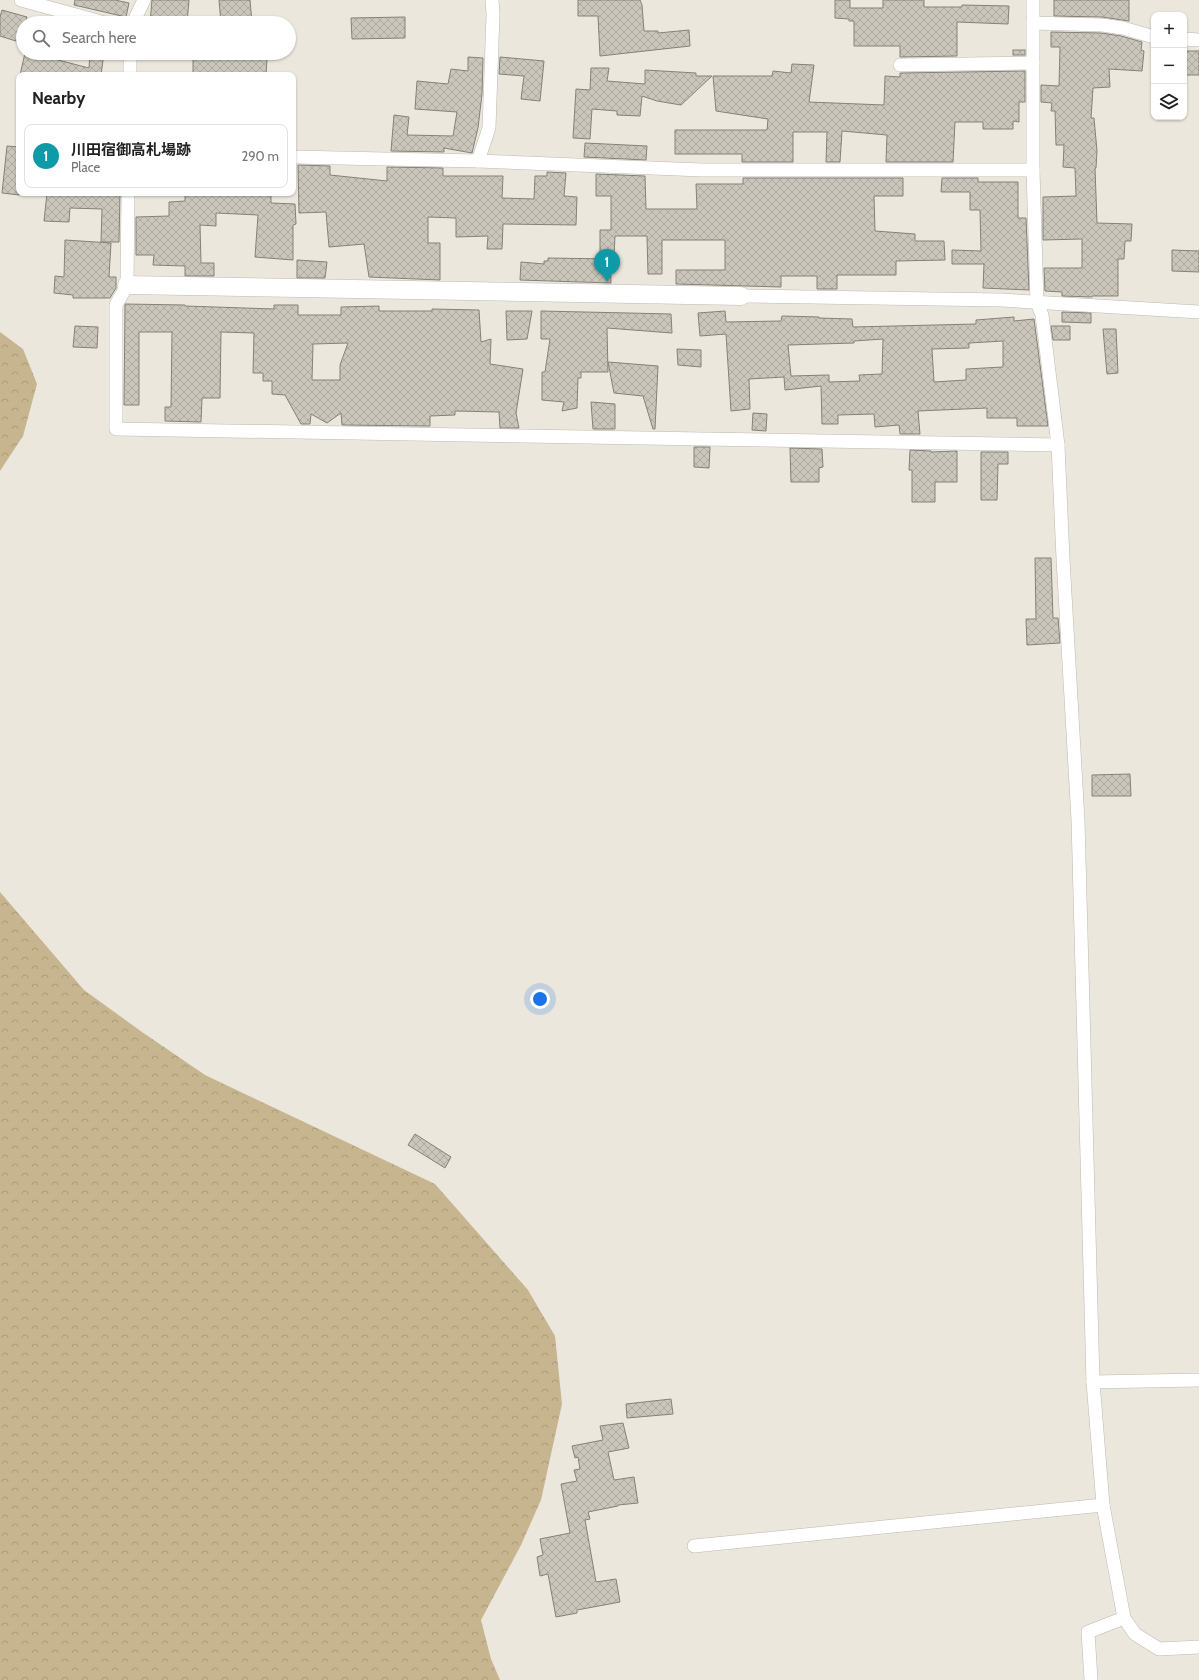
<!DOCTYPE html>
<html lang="en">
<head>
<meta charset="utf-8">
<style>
	body { margin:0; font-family:Cabin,"Noto Sans JP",sans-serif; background:#f2f2f2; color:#222 }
	.controls { position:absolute; right:12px; top:12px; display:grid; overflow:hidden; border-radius:8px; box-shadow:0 1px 3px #0004 }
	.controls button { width:36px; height:36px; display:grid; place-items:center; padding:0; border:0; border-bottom:1px solid #e0e0e0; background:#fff; color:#222; font:20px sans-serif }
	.you { position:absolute; left:540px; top:999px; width:14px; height:14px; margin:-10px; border:3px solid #fff; border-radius:50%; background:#1a73e8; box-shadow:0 0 0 6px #1a73e833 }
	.badge { display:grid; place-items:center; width:26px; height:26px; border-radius:50%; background:#196270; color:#fff; font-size:13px; font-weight:700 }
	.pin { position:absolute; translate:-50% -33px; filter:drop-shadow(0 1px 2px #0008) }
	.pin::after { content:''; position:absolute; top:21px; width:14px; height:12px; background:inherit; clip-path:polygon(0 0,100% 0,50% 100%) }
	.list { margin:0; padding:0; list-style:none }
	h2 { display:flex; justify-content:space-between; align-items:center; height:52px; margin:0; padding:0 16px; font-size:17px }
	h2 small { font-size:13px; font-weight:400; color:#767676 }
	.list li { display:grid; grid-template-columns:26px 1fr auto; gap:12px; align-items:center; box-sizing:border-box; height:64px; margin:0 8px 8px; padding:0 8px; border:1px solid #e0e0e0; border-radius:8px }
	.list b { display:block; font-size:15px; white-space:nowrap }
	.list p { margin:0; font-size:13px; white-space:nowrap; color:#767676 }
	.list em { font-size:13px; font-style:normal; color:#767676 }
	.icon { flex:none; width:22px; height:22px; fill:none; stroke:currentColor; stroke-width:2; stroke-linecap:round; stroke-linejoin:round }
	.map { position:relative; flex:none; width:1199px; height:1680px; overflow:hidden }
	.search { position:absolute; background:#fff; box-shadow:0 1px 3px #0004; left:16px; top:16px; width:280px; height:44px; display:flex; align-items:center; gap:10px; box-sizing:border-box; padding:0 14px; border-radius:22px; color:#767676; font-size:15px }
	.panel { position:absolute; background:#fff; box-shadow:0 1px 3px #0004; left:16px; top:72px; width:280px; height:124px; border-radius:8px }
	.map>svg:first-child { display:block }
	.forest { fill:url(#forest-crowns) }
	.building { fill:url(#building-cross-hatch); stroke:#858178; fill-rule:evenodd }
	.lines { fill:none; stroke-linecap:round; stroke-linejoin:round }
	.street-casing { stroke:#beb9af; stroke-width:14 }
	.secondary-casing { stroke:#beb9af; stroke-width:19 }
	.street { stroke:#fff; stroke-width:13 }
	.secondary { stroke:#fff; stroke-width:18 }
</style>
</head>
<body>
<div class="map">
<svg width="1199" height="1680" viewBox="0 0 1199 1680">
	<defs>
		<pattern id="forest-crowns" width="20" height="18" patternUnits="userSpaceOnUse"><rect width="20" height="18" fill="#c7b58f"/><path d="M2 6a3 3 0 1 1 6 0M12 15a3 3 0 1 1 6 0" fill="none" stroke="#aa9b7b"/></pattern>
		<pattern id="building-cross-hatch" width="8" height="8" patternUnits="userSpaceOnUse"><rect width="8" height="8" fill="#cbc6bc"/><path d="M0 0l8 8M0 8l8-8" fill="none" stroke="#aeaaa1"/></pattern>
	</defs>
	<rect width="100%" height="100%" fill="#ece7dd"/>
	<g class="forest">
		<path d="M0,332L23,349L37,384L23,436L0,471Z"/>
		<path d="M0,892L84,990L142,1032L205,1075L435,1184L528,1290L555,1336L562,1404L541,1500L521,1545L481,1620L491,1659L500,1680H0Z"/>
	</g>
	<g class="building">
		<path d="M75,0H115L129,3L126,17L74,5Z"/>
		<path d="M152,0H189L187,23H150Z"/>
		<path d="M219,0H250L252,23H221Z"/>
		<path d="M578,0H640L642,5L644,31H658V33L689,30L690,46L600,56L598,16H578Z"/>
		<path d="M835,0H850V8H883V0H924V7H962V5L1009,6L1008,24L957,22V56L900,57V46H854V21H849V19L835,18Z"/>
		<path d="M1054,0H1129V21L1102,17L1054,16Z"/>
		<path d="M2,10L27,17L25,23H23V30L19,42L0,36V17Z"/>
		<path d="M405,17V38L352,39L351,18Z"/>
		<path d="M1051,32L1101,33L1121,36L1142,42L1141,50L1144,51L1142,71L1109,69L1110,87L1093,88L1091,118H1094L1097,151L1096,168H1095L1097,223L1132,224L1131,241H1125L1124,259H1118V296H1092V297L1062,296V292L1045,291L1044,268H1082V239L1043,240V197L1076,196L1075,168L1063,167L1064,145H1056L1055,111H1051L1052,103L1041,102V85L1059,86L1060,47H1051Z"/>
		<rect x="1013" y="50" width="12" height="5"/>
		<rect x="1185" y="51" width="14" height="24"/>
		<path d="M25,53H31L89,68L90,53H104L101,75H20Z"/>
		<path d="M193,56L267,59L266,75H193Z"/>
		<path d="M468,57L483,58L482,94L478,128L472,153L444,148V152L391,151L394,115L409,117L407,135L453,136L457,112L415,109L417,81L448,84L451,69L468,71Z"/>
		<path d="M500,57L544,61L540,101L521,99L524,76L499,74Z"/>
		<path d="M792,64L814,65L809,102L884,105L885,76L900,77V73L1025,71V102H1019V122L1013,121V129H983V122H955L953,162H886L887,135L842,131L840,162H826L827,132H793V162H742V154H675V130H767L768,119L716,111L713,76H772L773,71L791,73Z"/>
		<path d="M591,68H609L607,81L645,84V70L696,73V76H712L681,105L657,101L642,96L640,116L617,115V111L592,109L590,139L573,138L576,89L590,90Z"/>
		<path d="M585,143L647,146L646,160L584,157Z"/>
		<path d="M7,146L19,147V195L2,193Z"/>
		<path d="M298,165L330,166V175L387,181V167L443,168V176H503L502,198L534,199L535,176H547V172L566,173L564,196L577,197L576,225L503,224L502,249H487L488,236L456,237V218L428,217V243H440V280L369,277L364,244L329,247L326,212L299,213Z"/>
		<path d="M596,174L645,176L646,209H697L696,184H743V178H903V196H874L875,231L915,234V241H944L945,260L896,261V275H837V289H817V276H781V287L676,284V270H725V240H662V274H648L647,236H615L614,257H600V230H611V196H596Z"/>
		<path d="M942,178H978V182H1018V218H1026L1029,290L983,288L984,264H952V250L981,251L980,210H970V192H941Z"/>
		<path d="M47,193L64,195V193H120L119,242H101L102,209L70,208L69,222L44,221Z"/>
		<path d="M185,193H271V203L295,204L296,224L293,225V260L255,257L258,215L216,213V226L200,225L201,263H214V276H185V266L153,265L154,255H136V217L169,216V202L185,201Z"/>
		<path d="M65,240L111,243L109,277H116V288L110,298H73V295L54,293L55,276L64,277Z"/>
		<path d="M1172,250L1199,251V272L1172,271Z"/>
		<path d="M548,258L610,259L611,283L520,280L521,262L544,264V261H548Z"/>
		<path d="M297,260L327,262L325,278H297Z"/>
		<path d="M125,304L185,305V306L274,309V305H298V315H341V307L379,306V311H432V309L479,310L481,342L491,339L490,364L523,369L516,413L519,428H500L499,412L455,411V415L430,416V426L342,425L341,413L327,423L311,414L310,424H301L285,395L272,394V381H263V373H253L254,333L221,332L220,398H202L201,422L165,421V407H171L172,332H139V405H124ZM348,343L340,365V380H312L313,344Z"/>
		<path d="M506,311H532L527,339L507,340Z"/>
		<path d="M541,311L671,314L672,333L607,328L608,372H581V378H578L577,408L562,411L564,402L542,400V372H545L550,339H541Z"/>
		<path d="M725,311L726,322L781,321L782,316L819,317V318L852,319L853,327L976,324V320L1014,317V321L1034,319L1048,426H1017V418H987V408L918,411L920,434H900L899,425L875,427L874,414L838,415V424H822L821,386L785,390L784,377L749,379L750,409L731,411L726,334L700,336L698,313ZM883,339L882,374L859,375L860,381L829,382V375L791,376L788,345L854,343V341ZM1003,341V367L966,369V380L934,382L932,349L969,348V343Z"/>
		<path d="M1062,312L1091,313V323L1062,322Z"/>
		<path d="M75,326L98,327L97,348L73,347Z"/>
		<path d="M1051,326H1070V340H1053Z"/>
		<path d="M1103,329H1116L1118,373L1107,374Z"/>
		<path d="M677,349L701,350V367L678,365Z"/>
		<path d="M608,362L658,366L655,429H653L643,396L614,393Z"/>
		<path d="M591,402L615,404V429H593Z"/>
		<path d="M753,413L767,414L766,431L752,430Z"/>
		<path d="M694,447H710L709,468L694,467Z"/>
		<path d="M790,448L822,449L823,467L819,468V482H791Z"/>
		<path d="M910,450L931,451V452L957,451V482H935V502H912V470H909Z"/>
		<path d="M981,452H1008V464H998L997,500H981Z"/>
		<path d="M1035,558H1051L1053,618H1058L1060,643L1027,645L1026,619H1036Z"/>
		<path d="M1130,774L1131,796H1092V775Z"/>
		<path d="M415,1134L451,1157L445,1168L408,1145Z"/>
		<path d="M671,1399L673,1414L627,1418L626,1404Z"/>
		<path d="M623,1423L629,1448L608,1452L614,1480L634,1477L638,1503L618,1505V1506L588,1512L590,1519L585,1520L596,1582L616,1579L620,1602L577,1610V1613L556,1617L548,1574L540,1576L537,1557L543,1555L540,1539L570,1533L561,1484L577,1481L574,1470L580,1469L578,1457L575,1458L572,1446L603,1440L600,1426Z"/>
	</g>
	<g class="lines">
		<defs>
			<g id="street">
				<path d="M21,0L105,23"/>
				<path d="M1033,0V170L1037,302L1042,315L1058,445L1063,559L1078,820L1093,1382L1103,1505L1124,1618L1135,1634L1159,1649L1199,1647"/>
				<path d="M133,23L144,0"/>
				<path d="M1033,23L1102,25L1123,28L1154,37"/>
				<path d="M1184,39L1199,40"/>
				<path d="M900,65L1033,63"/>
				<path d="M130,75V53"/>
				<path d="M293,157L478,161L702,170H1033"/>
				<path d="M478,161L489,128L493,14L492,0"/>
				<path d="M128,193L127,285L116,305V429L1058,445"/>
				<path d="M741,296L1001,300L1199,312"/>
				<path d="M1093,1382L1199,1380"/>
				<path d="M694,1546L1103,1505"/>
				<path d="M1091,1680L1088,1632L1124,1618"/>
			</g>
			<path id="secondary" d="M127,285L741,296"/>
		</defs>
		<use href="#street" class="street-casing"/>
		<use href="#secondary" class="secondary-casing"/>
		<use href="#street" class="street"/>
		<use href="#secondary" class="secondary"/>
	</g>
</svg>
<div class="controls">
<button>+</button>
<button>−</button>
<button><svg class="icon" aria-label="layers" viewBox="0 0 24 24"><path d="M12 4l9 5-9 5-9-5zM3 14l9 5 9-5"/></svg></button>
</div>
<div class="you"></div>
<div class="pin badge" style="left:607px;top:282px;background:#0f9aa8">1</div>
<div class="search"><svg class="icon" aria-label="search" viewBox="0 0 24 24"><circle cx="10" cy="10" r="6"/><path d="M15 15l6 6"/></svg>Search here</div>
<section class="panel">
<h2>Nearby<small></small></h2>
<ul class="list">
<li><span class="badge" style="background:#0f9aa8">1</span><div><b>川田宿御高札場跡</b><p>Place</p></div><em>290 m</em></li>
</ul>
</section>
</div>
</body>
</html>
